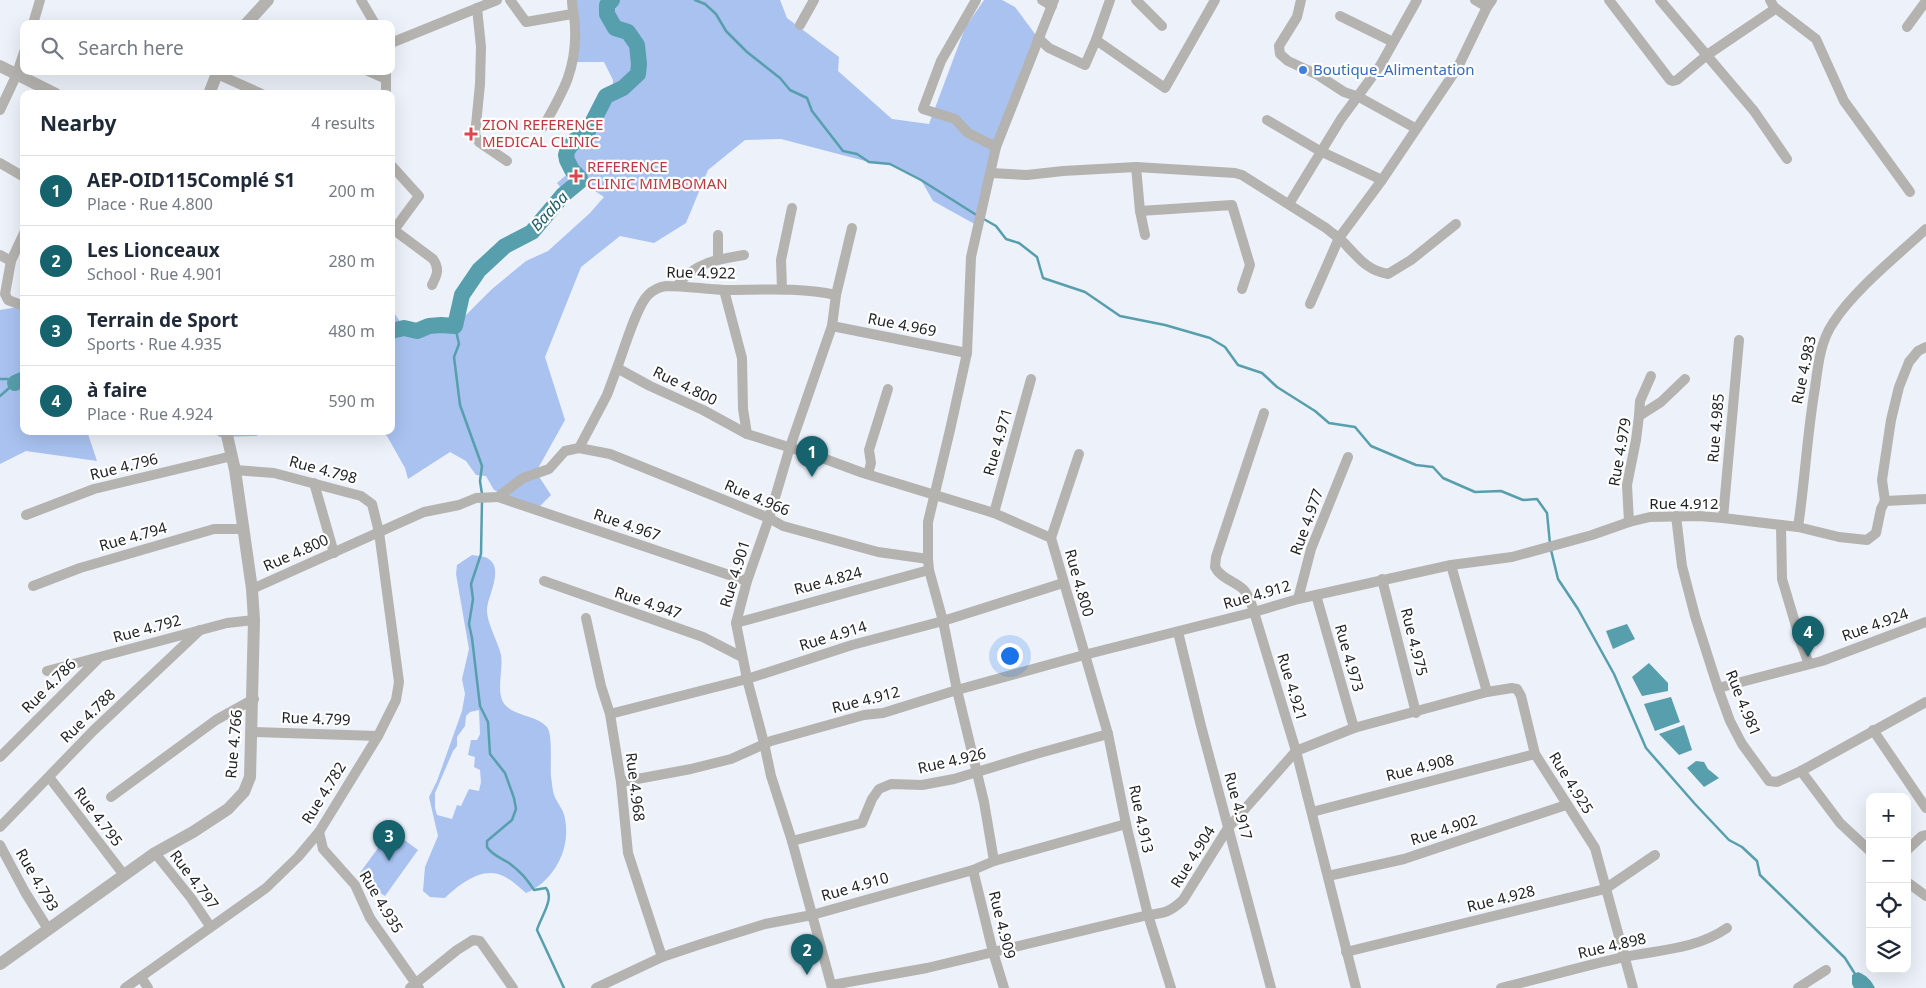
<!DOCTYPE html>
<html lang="en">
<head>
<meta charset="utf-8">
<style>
	body { margin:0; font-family:"Noto Sans",sans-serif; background:#f6f6f7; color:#1f2937 }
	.controls { position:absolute; right:15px; bottom:15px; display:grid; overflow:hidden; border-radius:10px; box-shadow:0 5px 20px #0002 }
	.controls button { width:45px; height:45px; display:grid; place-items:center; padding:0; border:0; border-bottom:1px solid #e0e1e3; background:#fff; color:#1f2937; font:25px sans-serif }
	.you { position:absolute; left:1009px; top:655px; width:18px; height:18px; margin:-12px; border:4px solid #fff; border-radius:50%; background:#1a73e8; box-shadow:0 0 0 8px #1a73e833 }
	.badge { display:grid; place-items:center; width:32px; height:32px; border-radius:50%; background:#16626d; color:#fff; font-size:16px; font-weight:700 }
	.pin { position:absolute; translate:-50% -41px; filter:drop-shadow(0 1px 2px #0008) }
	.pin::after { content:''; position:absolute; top:26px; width:18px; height:15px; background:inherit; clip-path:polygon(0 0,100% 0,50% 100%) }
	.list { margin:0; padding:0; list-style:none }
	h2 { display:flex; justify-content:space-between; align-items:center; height:65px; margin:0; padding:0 20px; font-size:21px }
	h2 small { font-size:16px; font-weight:400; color:#747a83 }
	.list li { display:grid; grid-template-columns:32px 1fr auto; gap:15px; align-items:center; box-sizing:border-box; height:70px; padding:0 20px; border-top:1px solid #e0e1e3 }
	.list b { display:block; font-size:19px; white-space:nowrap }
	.list p { margin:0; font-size:16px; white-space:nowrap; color:#747a83 }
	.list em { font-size:16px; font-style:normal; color:#747a83 }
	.icon { flex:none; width:28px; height:28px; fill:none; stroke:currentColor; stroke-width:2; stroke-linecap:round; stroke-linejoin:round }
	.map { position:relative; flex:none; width:1926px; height:988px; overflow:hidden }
	.search { position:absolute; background:#fff; box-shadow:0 5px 20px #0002; left:20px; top:20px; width:375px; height:55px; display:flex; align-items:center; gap:12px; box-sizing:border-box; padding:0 18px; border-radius:10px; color:#747a83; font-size:19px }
	.panel { position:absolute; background:#fff; box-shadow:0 5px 20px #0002; left:20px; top:90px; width:375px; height:345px; border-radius:10px }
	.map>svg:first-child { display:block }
	.green { fill:#a9c2f0; fill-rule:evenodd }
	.water { fill:#579fac }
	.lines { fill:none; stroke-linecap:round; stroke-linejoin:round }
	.stream { stroke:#579fac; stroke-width:2.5 }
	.river { stroke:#579fac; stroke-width:16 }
	.minor { stroke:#b5b3af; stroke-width:10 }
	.tertiary { stroke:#b5b3af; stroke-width:12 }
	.shop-dot { fill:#3f7fe0; stroke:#fefefe; stroke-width:2 }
	.health-dot { fill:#e0444e; stroke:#fefefe; stroke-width:2 }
	.labels { text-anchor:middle; stroke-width:4.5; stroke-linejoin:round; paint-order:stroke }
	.shop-label { font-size:15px; fill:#366cbe; stroke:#fefefe; text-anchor:start }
	.health-label { font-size:15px; fill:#be3a42; stroke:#fefefe; text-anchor:start }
	.street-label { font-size:15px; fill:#1f2024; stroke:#fefefe }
	.water-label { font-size:16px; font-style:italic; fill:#225d68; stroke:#fefefe }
</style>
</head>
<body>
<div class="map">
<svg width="1926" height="988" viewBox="0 0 1926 988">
	<rect width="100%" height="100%" fill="#ecf1fa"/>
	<g class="green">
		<path d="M573,0H780L787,18L839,57L838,71L892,119L929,124L965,28L984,0H1002L1015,7L1038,38L992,174L980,227L933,201L921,180L890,164L869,162L781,139L745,140L708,170L686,223L654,243L620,236L581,267L545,357L565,420L536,472L551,495L539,507L513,499L494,490L486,476L476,475L466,461L450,452L408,479L405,468L387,436L377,431H391V315L395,314L404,328L413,330L441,325L455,326L492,289L526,261L548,251L590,213L604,197L580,181L565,193L557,183L572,170C570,165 566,160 567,155C568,142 581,139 587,131C598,119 598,101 613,92V80L604,62H573Z"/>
		<path d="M19,307L24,311V334L22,337L24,339V431H87L97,461L26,451L0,464V310Z"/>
		<path d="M213,431H269L256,436L219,437Z"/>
		<path d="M472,555C476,556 483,556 487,558C506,568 486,598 487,611C487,623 498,642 501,655C503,668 498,684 501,697C506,717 535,713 547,727C553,735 550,765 551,776C552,782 552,789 554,795C557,803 564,810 565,819C571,849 554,881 526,893C520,888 514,882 507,878C485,864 461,883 445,898L430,897L423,891L425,867L438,836L429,797L437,781L462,711L465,694L462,679L469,649L456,574L457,565ZM479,710L480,734L477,740H471L468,755L475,757L474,767L480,770L481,782L479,791L469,789L461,806L457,805L452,819L437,815L435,808V793L453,751L457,746V737L465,726L466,716L470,712Z"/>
		<path d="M391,830L418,850L385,896L357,877Z"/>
	</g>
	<g class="water">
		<path d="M1627,624L1635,639L1613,649L1606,631Z"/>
		<path d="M1649,663L1668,683V691L1642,696L1632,677Z"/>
		<path d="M1671,697L1680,722L1655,731L1644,704Z"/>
		<path d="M1684,725L1692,750L1679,755L1659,734Z"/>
		<path d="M1696,761L1704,762L1708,769L1719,778L1704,787L1687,768Z"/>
		<path d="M1858,972C1866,975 1871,980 1875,988H1854L1852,984V975Z"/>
	</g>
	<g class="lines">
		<g class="stream">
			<path d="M695,0L705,4L716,14L726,31L747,52L780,78L790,90L807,98L812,111L843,151L857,154L869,162L890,164L921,180L978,216"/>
			<path d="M982,218L996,226L1006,239L1019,243L1037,257L1043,278L1085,292L1120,316L1165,325L1210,338L1225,347L1238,365L1262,373L1277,387L1315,411L1329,423L1355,427L1371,446L1416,465L1433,467L1443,478L1475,492L1501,491L1523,500L1537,499L1547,513L1550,544"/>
			<path d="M455,326L459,344L454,357L460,405L482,466L480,481L482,494"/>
			<path d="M0,379H7L15,383L0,396"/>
			<path d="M482,500L481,554L471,584L473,599L469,624L472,638L480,706L488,722L490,754L505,773L514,798L516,809L512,820L487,841V847C492,855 501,858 509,863C521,872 526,878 534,890L546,888C555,899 540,918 537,930L564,988"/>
			<path d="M1551,550L1558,579L1578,609L1614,674L1646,748L1695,804L1729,840L1742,847L1757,861L1760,875L1845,958L1855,974"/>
		</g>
		<g class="river">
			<path d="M391,331L404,328L417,331L429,326L441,325L455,326L462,295L479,270L505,246L532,232L563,195L580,181V178L572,170L567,160L566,155L568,149L575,140L588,131L606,96L623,88L638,74L639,64L637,45L628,32L615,28L607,14V5L612,0"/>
			<path d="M15,383L24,379"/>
		</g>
		<g class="minor">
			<path d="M361,0L375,24"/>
			<path d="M510,0L526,22L572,14"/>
			<path d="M976,0L941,61L923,109L955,119L968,133L996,147"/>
			<path d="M1042,0L1052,6"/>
			<path d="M1136,0L1162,26"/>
			<path d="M1301,0L1297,17L1279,46L1280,54L1288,61L1318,75L1344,92L1359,97L1415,128"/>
			<path d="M1475,0L1487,7"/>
			<path d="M1609,0L1670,80L1673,81L1677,80L1707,55L1772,11L1774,7"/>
			<path d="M1660,0L1754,111L1787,159"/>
			<path d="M1770,0L1774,7L1816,39L1844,101L1910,192"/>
			<path d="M477,8L481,47L480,84L475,135L479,142L507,161"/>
			<path d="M1340,16L1393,42"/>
			<path d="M33,24L40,0"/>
			<path d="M800,25L814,0"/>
			<path d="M1907,27L1926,1"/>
			<path d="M1038,38L1049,48L1085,65L1096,40L1110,0"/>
			<path d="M1096,40L1165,88L1215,0"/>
			<path d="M391,43L497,0"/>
			<path d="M368,71L386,79"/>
			<path d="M217,74L262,94"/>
			<path d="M386,94V71"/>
			<path d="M0,110L16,76L24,52"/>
			<path d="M1267,120L1320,151L1382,180"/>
			<path d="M543,127C563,92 577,69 575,27C575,18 572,10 572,0"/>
			<path d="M0,163L24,177"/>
			<path d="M391,165L419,196L391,234"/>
			<path d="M1136,167L1140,211L1232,205L1250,265L1242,289"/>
			<path d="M991,173L1027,175L1063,171L1136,167L1235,173L1242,175L1326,228C1333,234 1341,239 1347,246C1360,260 1369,271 1388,274L1411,260L1456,224"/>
			<path d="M1289,204L1341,119L1380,66L1417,0"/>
			<path d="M1140,211L1145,235"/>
			<path d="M394,230L433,259C440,269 437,275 432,285"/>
			<path d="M0,255L11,261L5,294L8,300L24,306"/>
			<path d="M718,259V235"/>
			<path d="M11,261L24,233"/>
			<path d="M677,286C693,263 718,259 744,255"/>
			<path d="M782,289L781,260L792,208"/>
			<path d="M724,290L742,358L743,409L747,434"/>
			<path d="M1310,304L1339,238L1382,180L1458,67L1487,7L1492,0"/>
			<path d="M832,326L967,353"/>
			<path d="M617,368C624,350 636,307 648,295C653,290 659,287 666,286C685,286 704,289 724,290C762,290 798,287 836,295"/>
			<path d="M1264,413L1216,557L1215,567C1221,579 1235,581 1244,590C1249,596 1252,605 1254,612L1296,751L1356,988"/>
			<path d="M1639,416L1640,401L1651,376"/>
			<path d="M579,448L610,454L769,518L783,526L878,552L928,559"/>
			<path d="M868,474L871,463L869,450L888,389"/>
			<path d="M314,483L334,553"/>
			<path d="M498,497L747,581"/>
			<path d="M1885,501L1882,480L1891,420L1899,387L1909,362L1918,351L1926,347"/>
			<path d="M994,513L1031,379"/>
			<path d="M26,515L94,489L232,456"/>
			<path d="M1676,516L1682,566L1695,616L1718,688L1730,721L1742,744L1769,781L1777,782L1801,771L1926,702"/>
			<path d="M1723,518L1739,340"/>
			<path d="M1629,522L1627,485L1636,440L1639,416L1661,402L1685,379"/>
			<path d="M1781,525L1782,579L1802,646L1809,664"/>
			<path d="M1798,527C1805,481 1807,434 1815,388C1818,366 1820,342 1833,323C1854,290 1897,256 1926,229"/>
			<path d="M1051,538L1079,454"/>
			<path d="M1451,565L1487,692L1512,688L1517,689L1521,696L1535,754L1595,848L1633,988"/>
			<path d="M1382,579L1416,713"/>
			<path d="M544,581L703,637L742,657"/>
			<path d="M33,586L80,568L214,529H244"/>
			<path d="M252,589L424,512L459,505L476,498L498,497L523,478L549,469L565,451L579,448L607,395L617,368L650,386L703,410L747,434L817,456L863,473L994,513L1051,538L1108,734L1126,824L1148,915L1171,988"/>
			<path d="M1316,595L1354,728"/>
			<path d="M1298,599L1311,549L1348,457"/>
			<path d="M586,618L601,686L610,714L621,782L628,853L662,957"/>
			<path d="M736,623L929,570"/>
			<path d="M1178,632L1201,726L1271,988"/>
			<path d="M47,671L227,623L254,620"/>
			<path d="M1718,688L1822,661L1926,622"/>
			<path d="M610,714L747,679L852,645L943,621L1063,583"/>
			<path d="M1873,730L1926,808"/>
			<path d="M253,732L378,736"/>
			<path d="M0,757L98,659"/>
			<path d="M1801,771L1840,823L1870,851"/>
			<path d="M49,777L124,875"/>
			<path d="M621,782L691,769L731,759L771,741L864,715L883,713L957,690L1084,655L1254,612L1298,599L1451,565L1512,557L1592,535L1629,522L1650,517L1699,516L1723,518L1798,527L1839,537L1867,540L1876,533L1881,509L1885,501L1926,499"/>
			<path d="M111,797L216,720L254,699"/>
			<path d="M1312,812L1535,754"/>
			<path d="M0,827L93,731L200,630"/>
			<path d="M319,832L323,849L355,885L370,918L419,988"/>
			<path d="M792,841L862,823L872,799L879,789L891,784L922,785L954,779L1036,754L1108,734"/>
			<path d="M0,845L25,892L48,929"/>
			<path d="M1907,850L1922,836L1926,835"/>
			<path d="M155,853L191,898L210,926"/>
			<path d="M994,861L984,802L957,690L943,621L929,570L928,559V522L950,430L967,353L971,257L996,147L1054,0"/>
			<path d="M973,870L993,952L1004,988"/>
			<path d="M1328,876L1404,859L1566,805"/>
			<path d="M1907,882L1926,896"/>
			<path d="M1346,952L1605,889L1655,855"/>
			<path d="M141,977L148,988"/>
			<path d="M832,985L927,968L1148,915C1165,913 1170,912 1183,900L1228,828L1296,751L1354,728L1487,692"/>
			<path d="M125,988L266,888L298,857L319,832L378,736L396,700L399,682L379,532L372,504L361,496L274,473L235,470"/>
			<path d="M410,988L457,950L473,940L480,941L513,988"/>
			<path d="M596,988L662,957L701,944L765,924L812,915L973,870L994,861L1126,824"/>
			<path d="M832,988L792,841L771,776L764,743L747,679L736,623L747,581L769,518L790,447L832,326L836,295L852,228"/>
			<path d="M1501,988C1542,978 1583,966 1624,957C1659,950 1697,949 1727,928"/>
			<path d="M1798,988L1826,970"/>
		</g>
		<g class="tertiary">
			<path d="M246,24L268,0"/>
			<path d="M0,66L56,94"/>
			<path d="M209,94L218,71"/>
			<path d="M0,964L155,853L193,832L228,809L244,792L250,777L254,620L252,589L235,470L226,431"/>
		</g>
	</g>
	<circle class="shop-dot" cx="1303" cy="70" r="5"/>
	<g class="health-dot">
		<path d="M468.5 126.5h5v5h5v5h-5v5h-5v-5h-5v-5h5z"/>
		<path d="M573.5 168.5h5v5h5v5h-5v5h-5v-5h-5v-5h5z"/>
	</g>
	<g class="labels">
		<g class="shop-label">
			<text x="1313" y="75">Boutique_Alimentation</text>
		</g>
		<g class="health-label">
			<text x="482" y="130">ZION REFERENCE<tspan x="482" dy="17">MEDICAL CLINIC</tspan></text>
			<text x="587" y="172">REFERENCE<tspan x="587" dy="17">CLINIC MIMBOMAN</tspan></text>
		</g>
		<g class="street-label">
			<text transform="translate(701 273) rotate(1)" y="5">Rue 4.922</text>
			<text transform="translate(902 325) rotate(11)" y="5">Rue 4.969</text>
			<text transform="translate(1804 370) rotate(-78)" y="5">Rue 4.983</text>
			<text transform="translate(685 386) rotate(26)" y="5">Rue 4.800</text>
			<text transform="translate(1716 428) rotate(-85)" y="5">Rue 4.985</text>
			<text transform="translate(998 442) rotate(-74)" y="5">Rue 4.971</text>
			<text transform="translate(1620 452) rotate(-80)" y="5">Rue 4.979</text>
			<text transform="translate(124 467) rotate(-14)" y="5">Rue 4.796</text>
			<text transform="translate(323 470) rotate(15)" y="5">Rue 4.798</text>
			<text transform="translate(757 498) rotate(23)" y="5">Rue 4.966</text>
			<text x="1684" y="509">Rue 4.912</text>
			<text transform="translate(1307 522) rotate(-70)" y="5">Rue 4.977</text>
			<text transform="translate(627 525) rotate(19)" y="5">Rue 4.967</text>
			<text transform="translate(133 537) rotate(-16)" y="5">Rue 4.794</text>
			<text transform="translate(296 553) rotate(-24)" y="5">Rue 4.800</text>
			<text transform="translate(735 574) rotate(-73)" y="5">Rue 4.901</text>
			<text transform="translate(828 581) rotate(-15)" y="5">Rue 4.824</text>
			<text transform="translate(1079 583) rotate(74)" y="5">Rue 4.800</text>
			<text transform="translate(1257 595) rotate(-16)" y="5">Rue 4.912</text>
			<text transform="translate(648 603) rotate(19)" y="5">Rue 4.947</text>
			<text transform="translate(1875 625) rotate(-20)" y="5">Rue 4.924</text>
			<text transform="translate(147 629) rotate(-15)" y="5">Rue 4.792</text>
			<text transform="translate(833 636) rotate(-17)" y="5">Rue 4.914</text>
			<text transform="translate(1414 642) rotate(76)" y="5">Rue 4.975</text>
			<text transform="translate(1349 658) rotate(74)" y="5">Rue 4.973</text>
			<text transform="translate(49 686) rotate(-45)" y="5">Rue 4.786</text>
			<text transform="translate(1292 687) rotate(73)" y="5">Rue 4.921</text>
			<text transform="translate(866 700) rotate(-14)" y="5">Rue 4.912</text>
			<text transform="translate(1743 703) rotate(68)" y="5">Rue 4.981</text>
			<text transform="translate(88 716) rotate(-44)" y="5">Rue 4.788</text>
			<text transform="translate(316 719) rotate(2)" y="5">Rue 4.799</text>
			<text transform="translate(234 744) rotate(-85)" y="5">Rue 4.766</text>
			<text transform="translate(952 761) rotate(-13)" y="5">Rue 4.926</text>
			<text transform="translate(1420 768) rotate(-14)" y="5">Rue 4.908</text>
			<text transform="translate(1571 783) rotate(58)" y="5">Rue 4.925</text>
			<text transform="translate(635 787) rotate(83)" y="5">Rue 4.968</text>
			<text transform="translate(324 793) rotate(-58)" y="5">Rue 4.782</text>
			<text transform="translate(1238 806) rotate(75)" y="5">Rue 4.917</text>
			<text transform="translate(98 817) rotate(53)" y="5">Rue 4.795</text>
			<text transform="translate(1141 819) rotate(78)" y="5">Rue 4.913</text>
			<text transform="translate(1444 830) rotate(-18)" y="5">Rue 4.902</text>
			<text transform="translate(1193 857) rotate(-58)" y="5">Rue 4.904</text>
			<text transform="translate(37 880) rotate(60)" y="5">Rue 4.793</text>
			<text transform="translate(194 880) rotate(53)" y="5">Rue 4.797</text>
			<text transform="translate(855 887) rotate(-16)" y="5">Rue 4.910</text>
			<text transform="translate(1501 899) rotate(-14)" y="5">Rue 4.928</text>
			<text transform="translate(381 902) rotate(59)" y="5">Rue 4.935</text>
			<text transform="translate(1002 925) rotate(76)" y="5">Rue 4.909</text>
			<text transform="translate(1612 946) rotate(-13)" y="5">Rue 4.898</text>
		</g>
		<g class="water-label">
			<text transform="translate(549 211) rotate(-47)" y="6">Baaba</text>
		</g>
	</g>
</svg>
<div class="controls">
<button>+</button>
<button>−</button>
<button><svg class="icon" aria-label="locate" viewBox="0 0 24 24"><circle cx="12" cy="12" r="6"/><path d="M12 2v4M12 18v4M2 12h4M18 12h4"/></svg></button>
<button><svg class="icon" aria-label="layers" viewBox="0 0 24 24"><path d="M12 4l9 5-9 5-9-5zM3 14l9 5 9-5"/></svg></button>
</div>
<div class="you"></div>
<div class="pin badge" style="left:812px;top:477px">1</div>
<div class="pin badge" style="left:807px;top:975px">2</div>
<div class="pin badge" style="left:389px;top:861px">3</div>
<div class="pin badge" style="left:1808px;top:657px">4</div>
<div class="search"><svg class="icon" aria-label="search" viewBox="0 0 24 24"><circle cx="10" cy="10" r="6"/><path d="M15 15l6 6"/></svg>Search here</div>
<section class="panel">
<h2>Nearby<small>4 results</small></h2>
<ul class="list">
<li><span class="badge">1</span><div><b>AEP-OID115Complé S1</b><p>Place · Rue 4.800</p></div><em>200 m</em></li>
<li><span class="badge">2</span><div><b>Les Lionceaux</b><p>School · Rue 4.901</p></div><em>280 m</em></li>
<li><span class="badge">3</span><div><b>Terrain de Sport</b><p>Sports · Rue 4.935</p></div><em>480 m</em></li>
<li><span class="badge">4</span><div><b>à faire</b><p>Place · Rue 4.924</p></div><em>590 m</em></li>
</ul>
</section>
</div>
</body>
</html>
